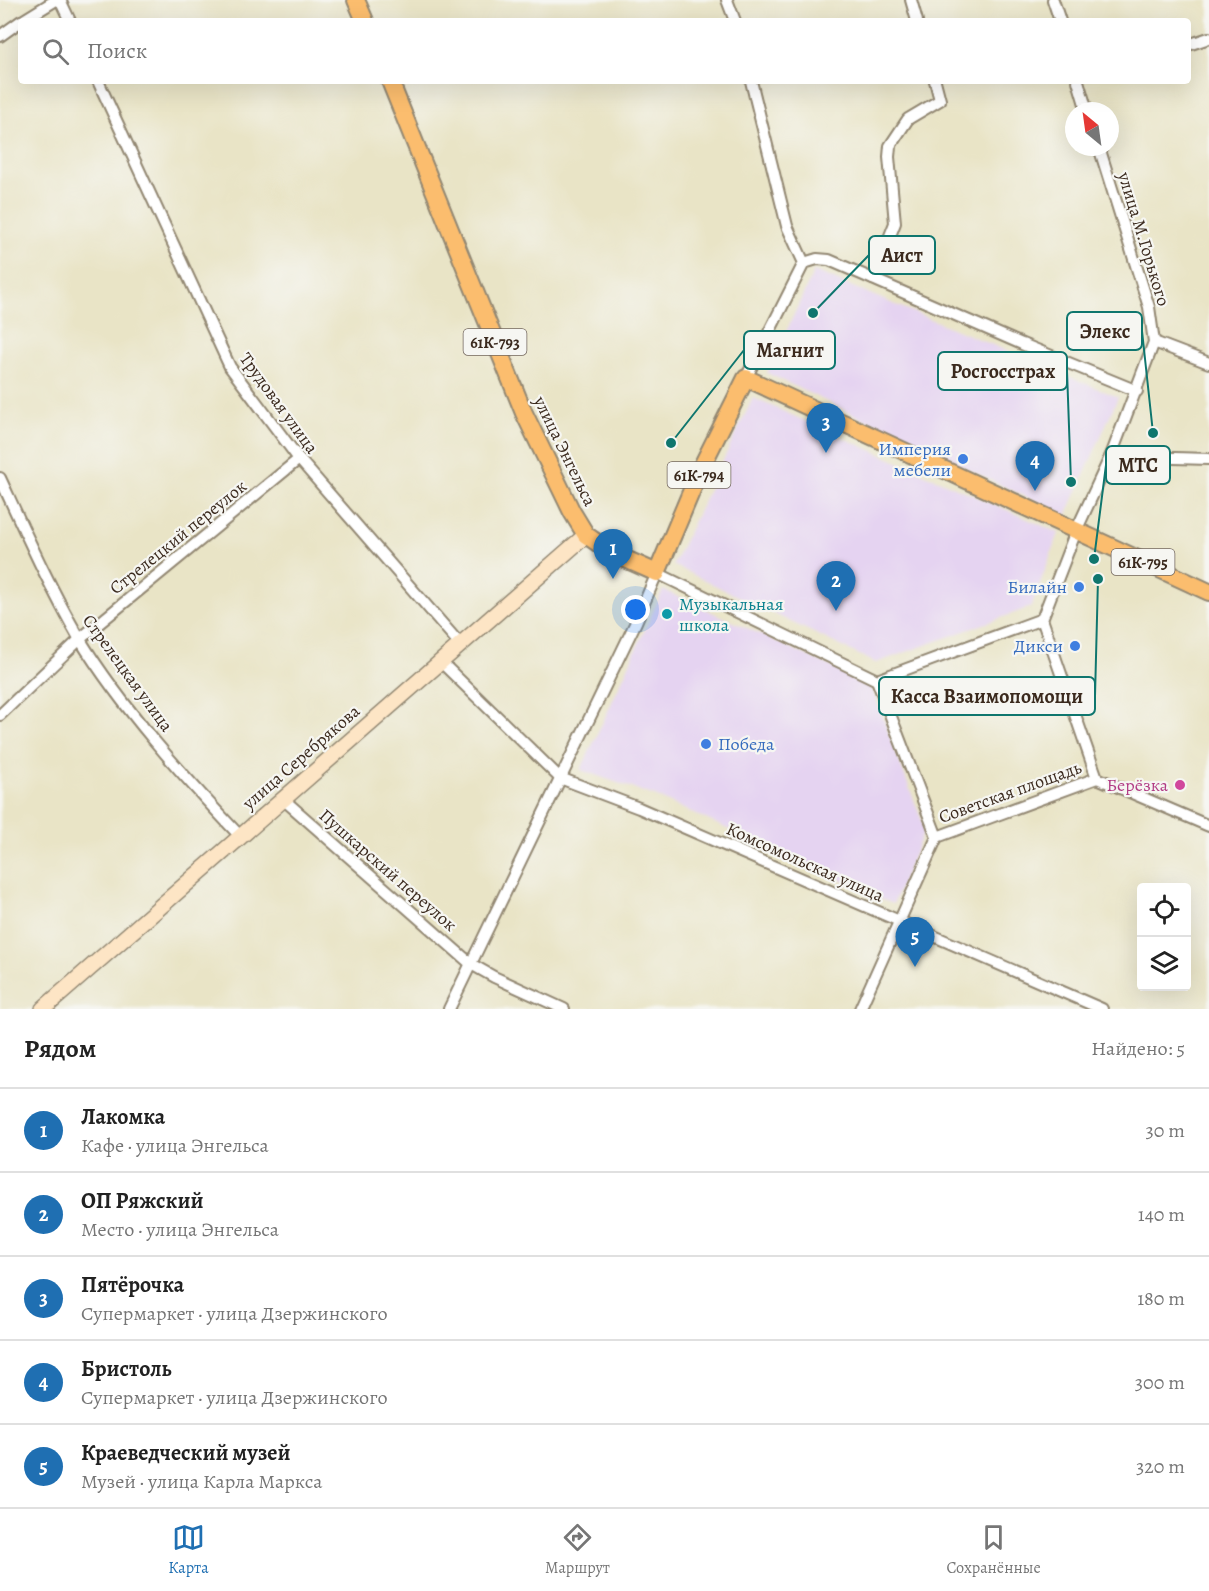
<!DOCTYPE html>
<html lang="ru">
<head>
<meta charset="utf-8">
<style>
	body { margin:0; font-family:Alegreya,serif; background:#f2f2f2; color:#222 }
	.controls { position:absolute; right:18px; bottom:18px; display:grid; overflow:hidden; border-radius:6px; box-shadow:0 6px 24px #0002 }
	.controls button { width:54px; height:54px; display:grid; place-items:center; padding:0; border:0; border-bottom:2px solid #e0e0e0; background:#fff; color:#222; font:30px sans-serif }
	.compass { position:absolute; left:1065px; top:102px; width:54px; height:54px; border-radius:50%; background:#fff; box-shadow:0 6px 24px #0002; rotate:331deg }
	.you { position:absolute; left:636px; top:610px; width:21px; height:21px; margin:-15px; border:4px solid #fff; border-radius:50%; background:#1a73e8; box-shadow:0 0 0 9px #1a73e833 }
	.badge { display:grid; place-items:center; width:39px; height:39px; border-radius:50%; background:#1f6fb2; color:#fff; font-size:20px; font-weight:700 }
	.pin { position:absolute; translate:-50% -50px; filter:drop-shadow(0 2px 3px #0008) }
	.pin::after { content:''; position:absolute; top:32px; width:21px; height:18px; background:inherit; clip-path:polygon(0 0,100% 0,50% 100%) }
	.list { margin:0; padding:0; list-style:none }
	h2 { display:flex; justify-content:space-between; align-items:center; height:78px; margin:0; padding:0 24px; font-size:26px }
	h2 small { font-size:20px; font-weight:400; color:#767676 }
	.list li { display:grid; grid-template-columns:39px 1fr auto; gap:18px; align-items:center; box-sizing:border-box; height:84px; padding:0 24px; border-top:2px solid #e0e0e0 }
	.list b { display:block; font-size:22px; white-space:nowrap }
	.list p { margin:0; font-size:20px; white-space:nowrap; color:#767676 }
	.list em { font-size:20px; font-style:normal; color:#767676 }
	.icon { flex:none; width:33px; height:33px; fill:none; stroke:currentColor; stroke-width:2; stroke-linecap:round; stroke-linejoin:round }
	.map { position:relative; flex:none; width:1209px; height:1009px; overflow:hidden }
	.search { position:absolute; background:#fff; box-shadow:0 6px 24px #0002; left:18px; right:18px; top:18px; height:66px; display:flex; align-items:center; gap:15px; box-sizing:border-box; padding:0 21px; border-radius:6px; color:#767676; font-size:22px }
	.sheet { height:498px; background:#fff }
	nav { display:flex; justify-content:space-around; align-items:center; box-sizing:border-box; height:84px; border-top:2px solid #e0e0e0; background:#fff; font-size:16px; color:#767676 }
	nav a { display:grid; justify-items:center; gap:3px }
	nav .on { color:#1f6fb2 }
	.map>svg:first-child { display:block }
	.built { fill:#e5d3f1 }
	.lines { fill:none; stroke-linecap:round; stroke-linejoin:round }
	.minor-casing { stroke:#928772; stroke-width:14 }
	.secondary-casing { stroke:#928772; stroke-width:18 }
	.primary-casing { stroke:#928772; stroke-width:20 }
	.minor { stroke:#fff; stroke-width:10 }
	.secondary { stroke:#fde5c5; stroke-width:15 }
	.primary { stroke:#fbbd6e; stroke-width:16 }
	.shop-dot { fill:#3f7fe0; stroke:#f6f6f2; stroke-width:2 }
	.culture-dot { fill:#0f9aa8; stroke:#f6f6f2; stroke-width:2 }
	.hotel-dot { fill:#d1479c; stroke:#f6f6f2; stroke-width:2 }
	.labels { text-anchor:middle; stroke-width:4.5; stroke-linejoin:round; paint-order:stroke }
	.shield { fill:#f6f6f2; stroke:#73675e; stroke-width:1.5 }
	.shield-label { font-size:16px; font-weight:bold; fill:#3b2a1e }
	.street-label { font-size:18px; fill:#3b2a1e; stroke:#f6f6f2 }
	.shop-label { font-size:18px; fill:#366cbe; stroke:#f6f6f2; text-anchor:end }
	.culture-label { font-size:18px; fill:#0d838f; stroke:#f6f6f2; text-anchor:start }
	.hotel-label { font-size:18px; fill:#b23c85; stroke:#f6f6f2; text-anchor:end }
	.leader { fill:none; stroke:#0f766e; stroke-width:2 }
	.callout-dot { fill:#0f766e; stroke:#f6f6f2; stroke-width:2 }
	.callout { fill:#f6f6f2; stroke:#0f766e; stroke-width:2 }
	.callout-label { font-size:20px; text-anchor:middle; font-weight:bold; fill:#3b2a1e }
</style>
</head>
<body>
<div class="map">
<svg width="1209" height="1009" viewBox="0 0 1209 1009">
	<rect width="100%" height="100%" fill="#f6f6f2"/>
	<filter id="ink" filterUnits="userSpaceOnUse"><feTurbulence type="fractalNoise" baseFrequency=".0167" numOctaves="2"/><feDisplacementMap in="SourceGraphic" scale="12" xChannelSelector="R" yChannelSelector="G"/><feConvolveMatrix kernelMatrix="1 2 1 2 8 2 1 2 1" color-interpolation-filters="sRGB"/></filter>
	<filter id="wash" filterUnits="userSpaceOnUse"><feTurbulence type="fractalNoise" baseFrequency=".008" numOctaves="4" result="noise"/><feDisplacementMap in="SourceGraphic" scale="24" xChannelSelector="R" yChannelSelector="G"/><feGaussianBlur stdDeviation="1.35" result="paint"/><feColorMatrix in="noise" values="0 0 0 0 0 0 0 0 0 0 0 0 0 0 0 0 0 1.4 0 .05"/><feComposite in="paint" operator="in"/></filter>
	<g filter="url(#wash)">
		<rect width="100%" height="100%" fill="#e9e4c6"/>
		<g class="built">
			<path d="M814,271L1118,397L1066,516L767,373Z"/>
			<path d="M753,398L1059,533L1031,607L876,663L673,565Z"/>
			<path d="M663,590L870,684L925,829L893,904L655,796L581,770Z"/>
		</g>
	</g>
	<g filter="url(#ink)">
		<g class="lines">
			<defs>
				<g id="minor">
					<path d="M60,0L70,21"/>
					<path d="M727,0L735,21"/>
					<path d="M911,0L917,21"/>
					<path d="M1053,0L1060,21"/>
					<path d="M22,21L56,0"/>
					<path d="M0,36L21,21"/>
					<path d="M1188,45L1209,38"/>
					<path d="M98,81L230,367L299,459L459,643"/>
					<path d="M1078,81L1087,111"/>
					<path d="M804,263L817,259L829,260L1022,344L1137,391"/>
					<path d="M873,279L895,223L889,157L890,146L908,119L940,100L935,81"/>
					<path d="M1154,342L1209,363"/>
					<path d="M746,378L804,263L787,226L751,81"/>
					<path d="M1112,453L1140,457L1209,459"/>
					<path d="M0,478C25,532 49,586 79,638C122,708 184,777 240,836"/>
					<path d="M1042,619L1076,531L1112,453L1154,342L1149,307L1099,147"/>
					<path d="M440,661L560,778L639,808L1102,1009"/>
					<path d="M877,680L1042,619"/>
					<path d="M877,680L937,837"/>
					<path d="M0,715L80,639L299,459"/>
					<path d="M1097,778L1209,826"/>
					<path d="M283,799L471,964L494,977L564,1009"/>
					<path d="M937,837L1097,778L1042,619"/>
					<path d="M449,1009L636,622L657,573L877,680"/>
					<path d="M860,1009L937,837"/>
				</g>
				<path id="secondary" d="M43,1009L586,535"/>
				<g id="primary">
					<path d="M356,0L365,21"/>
					<path d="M390,81L524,413L572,512L586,535L612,553L657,573L702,466L746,378L1209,592"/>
				</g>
			</defs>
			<use href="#minor" class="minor-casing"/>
			<use href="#secondary" class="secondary-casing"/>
			<use href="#primary" class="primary-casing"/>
			<use href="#minor" class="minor"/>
			<use href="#secondary" class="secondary"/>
			<use href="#primary" class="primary"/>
		</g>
	</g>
	<g class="shop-dot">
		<circle cx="963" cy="459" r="6"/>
		<circle cx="1079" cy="587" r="6"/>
		<circle cx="1075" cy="646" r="6"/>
		<circle cx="706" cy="744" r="6"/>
	</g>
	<circle class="culture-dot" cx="667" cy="614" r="6"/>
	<circle class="hotel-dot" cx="1180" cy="785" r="6"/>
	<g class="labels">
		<g class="shield">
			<rect x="463.5" y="329" width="63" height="26" rx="4.5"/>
			<rect x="667.5" y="462" width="63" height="26" rx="4.5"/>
			<rect x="1111.5" y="549" width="63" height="26" rx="4.5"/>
		</g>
		<g class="shield-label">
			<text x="495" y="348">61К-793</text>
			<text x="699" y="481">61К-794</text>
			<text x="1143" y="568">61К-795</text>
		</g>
		<g class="street-label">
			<text transform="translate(1144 239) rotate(73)" y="6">улица М.Горького</text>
			<text transform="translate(279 403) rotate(54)" y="6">Трудовая улица</text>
			<text transform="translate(565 451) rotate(64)" y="6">улица Энгельса</text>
			<text transform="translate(178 537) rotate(-39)" y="6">Стрелецкий переулок</text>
			<text transform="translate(128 673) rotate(54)" y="6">Стрелецкая улица</text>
			<text transform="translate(301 757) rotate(-41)" y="6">улица Серебрякова</text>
			<text transform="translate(1010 792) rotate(-20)" y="6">Советская площадь</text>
			<text transform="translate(805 862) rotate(24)" y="6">Комсомольская улица</text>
			<text transform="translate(388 870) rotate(41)" y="6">Пушкарский переулок</text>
		</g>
		<g class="shop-label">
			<text x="951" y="455">Империя<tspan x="951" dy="21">мебели</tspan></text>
			<text x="1067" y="593">Билайн</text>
			<text x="1063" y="652">Дикси</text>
			<text x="718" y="750" text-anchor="start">Победа</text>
		</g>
		<g class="culture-label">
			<text x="679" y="610">Музыкальная<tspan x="679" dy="21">школа</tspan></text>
		</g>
		<g class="hotel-label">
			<text x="1168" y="791">Берёзка</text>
		</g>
	</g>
	<path class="leader" d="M813 313L869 255M1153 433L1142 331M671 443L744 350M1071 482L1067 371M1094 559L1106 465M1098 579L1095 696"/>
	<g class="callout-dot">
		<circle cx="813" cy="313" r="6"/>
		<circle cx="1153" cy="433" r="6"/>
		<circle cx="671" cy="443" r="6"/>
		<circle cx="1071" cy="482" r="6"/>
		<circle cx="1094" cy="559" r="6"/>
		<circle cx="1098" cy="579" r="6"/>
	</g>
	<g class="callout">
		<rect x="869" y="236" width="66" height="38" rx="6"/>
		<rect x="1067" y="312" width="75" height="38" rx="6"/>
		<rect x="744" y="331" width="91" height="38" rx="6"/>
		<rect x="938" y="352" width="129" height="38" rx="6"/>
		<rect x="1106" y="446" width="64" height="38" rx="6"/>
		<rect x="879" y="677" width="216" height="38" rx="6"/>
	</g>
	<g class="callout-label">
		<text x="902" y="262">Аист</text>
		<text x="1105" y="338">Элекс</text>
		<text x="790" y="357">Магнит</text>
		<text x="1003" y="378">Росгосстрах</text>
		<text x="1138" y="472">МТС</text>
		<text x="987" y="703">Касса Взаимопомощи</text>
	</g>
</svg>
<div class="controls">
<button><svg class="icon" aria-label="locate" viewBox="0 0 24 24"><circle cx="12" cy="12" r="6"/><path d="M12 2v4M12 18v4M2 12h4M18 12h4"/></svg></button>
<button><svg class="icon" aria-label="layers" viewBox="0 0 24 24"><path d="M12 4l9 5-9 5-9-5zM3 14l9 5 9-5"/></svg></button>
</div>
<svg class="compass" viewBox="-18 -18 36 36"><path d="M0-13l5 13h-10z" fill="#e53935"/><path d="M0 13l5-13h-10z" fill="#767676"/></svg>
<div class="you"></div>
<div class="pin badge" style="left:613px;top:579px">1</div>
<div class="pin badge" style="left:836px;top:611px">2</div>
<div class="pin badge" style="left:826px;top:453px">3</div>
<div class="pin badge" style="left:1035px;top:491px">4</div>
<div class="pin badge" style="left:915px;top:967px">5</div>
<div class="search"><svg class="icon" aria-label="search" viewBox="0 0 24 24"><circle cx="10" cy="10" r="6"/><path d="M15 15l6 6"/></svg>Поиск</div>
</div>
<section class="sheet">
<h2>Рядом<small>Найдено: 5</small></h2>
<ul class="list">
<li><span class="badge">1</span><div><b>Лакомка</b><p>Кафе · улица Энгельса</p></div><em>30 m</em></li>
<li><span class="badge">2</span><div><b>ОП Ряжский</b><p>Место · улица Энгельса</p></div><em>140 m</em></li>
<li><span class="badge">3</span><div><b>Пятёрочка</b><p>Супермаркет · улица Дзержинского</p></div><em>180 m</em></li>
<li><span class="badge">4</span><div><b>Бристоль</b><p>Супермаркет · улица Дзержинского</p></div><em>300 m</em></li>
<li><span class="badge">5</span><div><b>Краеведческий музей</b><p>Музей · улица Карла Маркса</p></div><em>320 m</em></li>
</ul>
</section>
<nav>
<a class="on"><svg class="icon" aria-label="map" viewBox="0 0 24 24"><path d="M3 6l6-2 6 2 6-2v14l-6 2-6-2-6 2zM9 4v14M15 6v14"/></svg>Карта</a>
<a><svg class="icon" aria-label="directions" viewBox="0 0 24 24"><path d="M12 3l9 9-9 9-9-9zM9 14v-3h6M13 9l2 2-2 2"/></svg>Маршрут</a>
<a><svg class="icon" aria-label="saved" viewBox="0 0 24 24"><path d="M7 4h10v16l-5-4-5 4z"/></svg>Сохранённые</a>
</nav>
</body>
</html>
